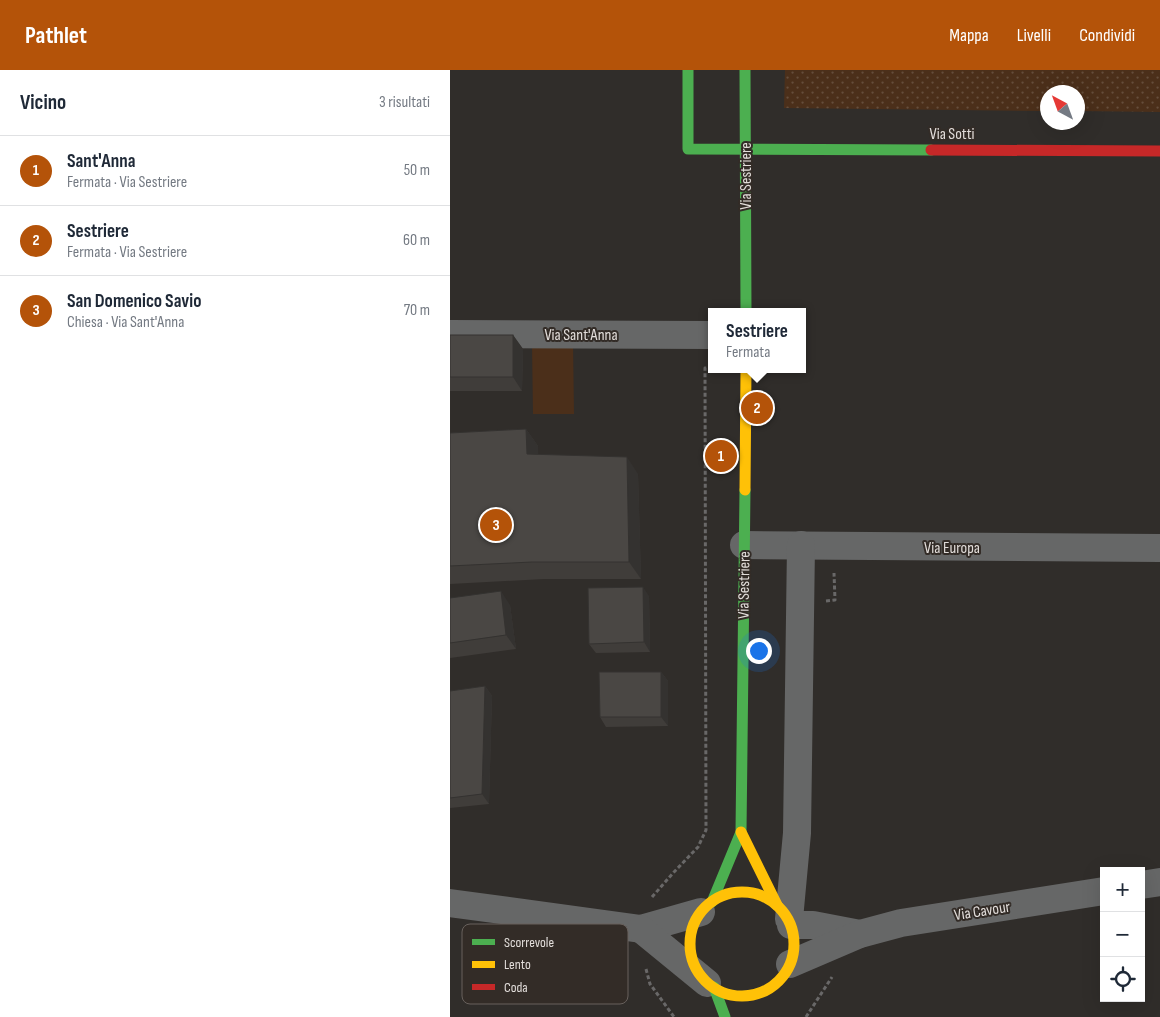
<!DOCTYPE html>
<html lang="it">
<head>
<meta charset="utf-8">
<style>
	body { margin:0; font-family:"Sofia Sans Condensed",sans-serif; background:#f6f6f7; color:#1f2937 }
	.controls { position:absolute; right:15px; bottom:15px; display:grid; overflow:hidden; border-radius:0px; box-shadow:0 5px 20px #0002 }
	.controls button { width:45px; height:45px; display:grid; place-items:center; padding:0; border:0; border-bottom:1px solid #e0e1e3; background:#fff; color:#1f2937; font:25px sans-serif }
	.compass { position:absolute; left:590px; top:15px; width:45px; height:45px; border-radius:50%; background:#fff; box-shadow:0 5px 20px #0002; rotate:319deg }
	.you { position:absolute; left:308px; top:580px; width:18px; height:18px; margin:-12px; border:4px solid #fff; border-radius:50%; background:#1a73e8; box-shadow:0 0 0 8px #1a73e833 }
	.badge { display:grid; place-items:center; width:32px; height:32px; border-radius:50%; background:#b45309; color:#fff; font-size:16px; font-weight:700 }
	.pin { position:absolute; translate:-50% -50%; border:2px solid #fff; box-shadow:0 1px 5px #0006 }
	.popup { position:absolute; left:258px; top:238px; width:98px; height:65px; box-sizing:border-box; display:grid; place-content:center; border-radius:0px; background:#fff; filter:drop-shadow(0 1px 4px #0005); font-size:16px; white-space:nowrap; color:#747a83 }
	.popup b { font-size:19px; color:#1f2937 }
	.popup::after { content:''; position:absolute; left:50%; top:100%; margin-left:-10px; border:10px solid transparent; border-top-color:#fff }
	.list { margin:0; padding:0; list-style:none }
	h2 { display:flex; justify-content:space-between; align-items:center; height:65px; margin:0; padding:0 20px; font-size:21px }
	h2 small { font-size:16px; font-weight:400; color:#747a83 }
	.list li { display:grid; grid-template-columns:32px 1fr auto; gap:15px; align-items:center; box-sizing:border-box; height:70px; padding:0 20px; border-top:1px solid #e0e1e3 }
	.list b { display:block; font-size:19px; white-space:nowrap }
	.list p { margin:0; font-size:16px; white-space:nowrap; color:#747a83 }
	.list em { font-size:16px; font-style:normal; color:#747a83 }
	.icon { flex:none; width:28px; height:28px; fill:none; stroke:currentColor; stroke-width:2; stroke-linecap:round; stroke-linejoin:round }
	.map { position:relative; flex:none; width:710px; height:947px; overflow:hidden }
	header { display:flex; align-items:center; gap:30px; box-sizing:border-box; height:70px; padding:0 25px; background:#b45309; color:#fff }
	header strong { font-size:24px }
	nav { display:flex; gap:28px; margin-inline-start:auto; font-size:18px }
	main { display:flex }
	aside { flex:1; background:#fff }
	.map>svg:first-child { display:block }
	.grass { fill:url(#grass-dots) }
	.pitch { fill:#4b2f1a }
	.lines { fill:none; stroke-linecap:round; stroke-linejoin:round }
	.path { stroke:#696868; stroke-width:3; stroke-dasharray:4 2.5; stroke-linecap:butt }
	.street { stroke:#666767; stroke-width:28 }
	.fast { stroke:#4caf50; stroke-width:11 }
	.slow { stroke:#ffc107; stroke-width:11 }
	.jam { stroke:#c62828; stroke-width:11 }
	.wall { fill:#403d3a }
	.shaded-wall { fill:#343230 }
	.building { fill:#4a4744; stroke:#343230 }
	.labels { text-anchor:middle; stroke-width:4; stroke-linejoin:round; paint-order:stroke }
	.street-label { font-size:16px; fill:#e2ddda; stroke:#332c27 }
	.key { fill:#332c27; stroke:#68615d; stroke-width:1 }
	.key-label { font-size:14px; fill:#e2ddda }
</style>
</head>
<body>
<header>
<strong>Pathlet</strong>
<nav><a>Mappa</a><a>Livelli</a><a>Condividi</a></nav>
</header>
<main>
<aside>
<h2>Vicino<small>3 risultati</small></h2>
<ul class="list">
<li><span class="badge">1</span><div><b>Sant'Anna</b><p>Fermata · Via Sestriere</p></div><em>50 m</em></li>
<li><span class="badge">2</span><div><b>Sestriere</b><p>Fermata · Via Sestriere</p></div><em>60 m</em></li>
<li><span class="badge">3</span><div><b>San Domenico Savio</b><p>Chiesa · Via Sant'Anna</p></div><em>70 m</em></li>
</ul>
</aside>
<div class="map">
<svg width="710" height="947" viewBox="0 0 710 947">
	<defs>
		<pattern id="grass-dots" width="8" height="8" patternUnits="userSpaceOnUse" patternTransform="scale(1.25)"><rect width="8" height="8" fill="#4b2f1a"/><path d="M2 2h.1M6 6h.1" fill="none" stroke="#654d3b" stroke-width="1.8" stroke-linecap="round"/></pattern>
	</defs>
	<rect width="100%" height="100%" fill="#302d2a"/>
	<path class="grass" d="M335,0H710V42L628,41V22H598L597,41L334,38Z"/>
	<path class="pitch" d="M123,273L124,344H83L82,274Z"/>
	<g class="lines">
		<g class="path">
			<path d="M376,531L385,530L384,503"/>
			<path d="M202,827L224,802L248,777L256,760L255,298H262"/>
			<path d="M196,899L200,914L224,947"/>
			<path d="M356,947L382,907"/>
		</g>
		<g class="street">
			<path d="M0,264L262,265"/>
			<path d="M294,475L710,478"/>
			<path d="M691,815L710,812"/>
			<path d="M0,833L191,859L251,842"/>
			<path d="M339,849L347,763L351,475"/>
			<path d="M341,855H363L410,864"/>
			<path d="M191,859L257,913"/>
			<path d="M340,894L410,864L451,853L654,821"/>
		</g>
		<g class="fast">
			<path d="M238,0V79L481,80"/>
			<path d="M295,0L296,242"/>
			<path d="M262,832L291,762L295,420"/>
			<path d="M264,917L275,947"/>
		</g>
		<g class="slow">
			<path d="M295,420L296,299"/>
			<path d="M291,762L327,835"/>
			<circle cx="292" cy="874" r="52"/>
		</g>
		<path class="jam" d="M481,80L710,81"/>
	</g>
	<g class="wall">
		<path d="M0,265H63L73,279L72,321H0Z"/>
		<path d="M76,359L88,376V384L188,404L191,509H94L0,514V363Z"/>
		<path d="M199,526L200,582L146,583L139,574Z"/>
		<path d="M0,528L60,535L66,579L0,588Z"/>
		<path d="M211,602L218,611V656L156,657L150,647Z"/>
		<path d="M35,616L42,626L39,734L0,738V621Z"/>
	</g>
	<g class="shaded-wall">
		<path d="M63,265L73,279L72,321L63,307Z"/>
		<path d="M76,359L88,376L89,401L77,384Z"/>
		<path d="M177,387L188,404L191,509L179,492Z"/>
		<path d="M193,517L199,526L200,582L194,572Z"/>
		<path d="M51,521L60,535L66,579L56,565Z"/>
		<path d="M211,602L218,611V656L211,647Z"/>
		<path d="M35,616L42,626L39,734L32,724Z"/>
	</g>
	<g class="building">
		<rect x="0" y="265" width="63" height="42"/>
		<path d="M76,359L77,384L177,387L179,492H82L0,496V363Z"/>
		<path d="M193,517L194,572L139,574L138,518Z"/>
		<path d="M51,521L56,565L0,573V528Z"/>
		<path d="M149,602H211V647H150Z"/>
		<path d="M35,616L32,724L0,728V621Z"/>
	</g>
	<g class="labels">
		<g class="street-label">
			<text x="502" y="69">Via Sotti</text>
			<text transform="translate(295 106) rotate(-90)" y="6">Via Sestriere</text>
			<text x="131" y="270">Via Sant'Anna</text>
			<text x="502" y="483">Via Europa</text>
			<text transform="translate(293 515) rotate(-89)" y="6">Via Sestriere</text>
			<text transform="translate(532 840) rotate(-9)" y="6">Via Cavour</text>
		</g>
	</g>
	<rect x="12" y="854" width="166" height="80" rx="8" class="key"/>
	<rect x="22" y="869" width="23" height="6" fill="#4caf50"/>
	<rect x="22" y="891" width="23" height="7" fill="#ffc107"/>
	<rect x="22" y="914" width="23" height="6" fill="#c62828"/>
	<g class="key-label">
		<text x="54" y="877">Scorrevole</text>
		<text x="54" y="899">Lento</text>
		<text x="54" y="922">Coda</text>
	</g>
</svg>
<div class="controls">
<button>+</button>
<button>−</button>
<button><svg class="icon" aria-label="locate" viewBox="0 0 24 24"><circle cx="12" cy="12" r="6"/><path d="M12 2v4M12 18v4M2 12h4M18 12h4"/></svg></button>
</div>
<svg class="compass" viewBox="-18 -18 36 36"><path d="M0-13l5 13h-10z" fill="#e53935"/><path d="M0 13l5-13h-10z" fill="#747a83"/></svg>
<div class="you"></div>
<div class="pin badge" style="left:271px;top:386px">1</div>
<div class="pin badge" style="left:307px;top:338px">2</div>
<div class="popup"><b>Sestriere</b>Fermata</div>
<div class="pin badge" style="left:46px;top:455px">3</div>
</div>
</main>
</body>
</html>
